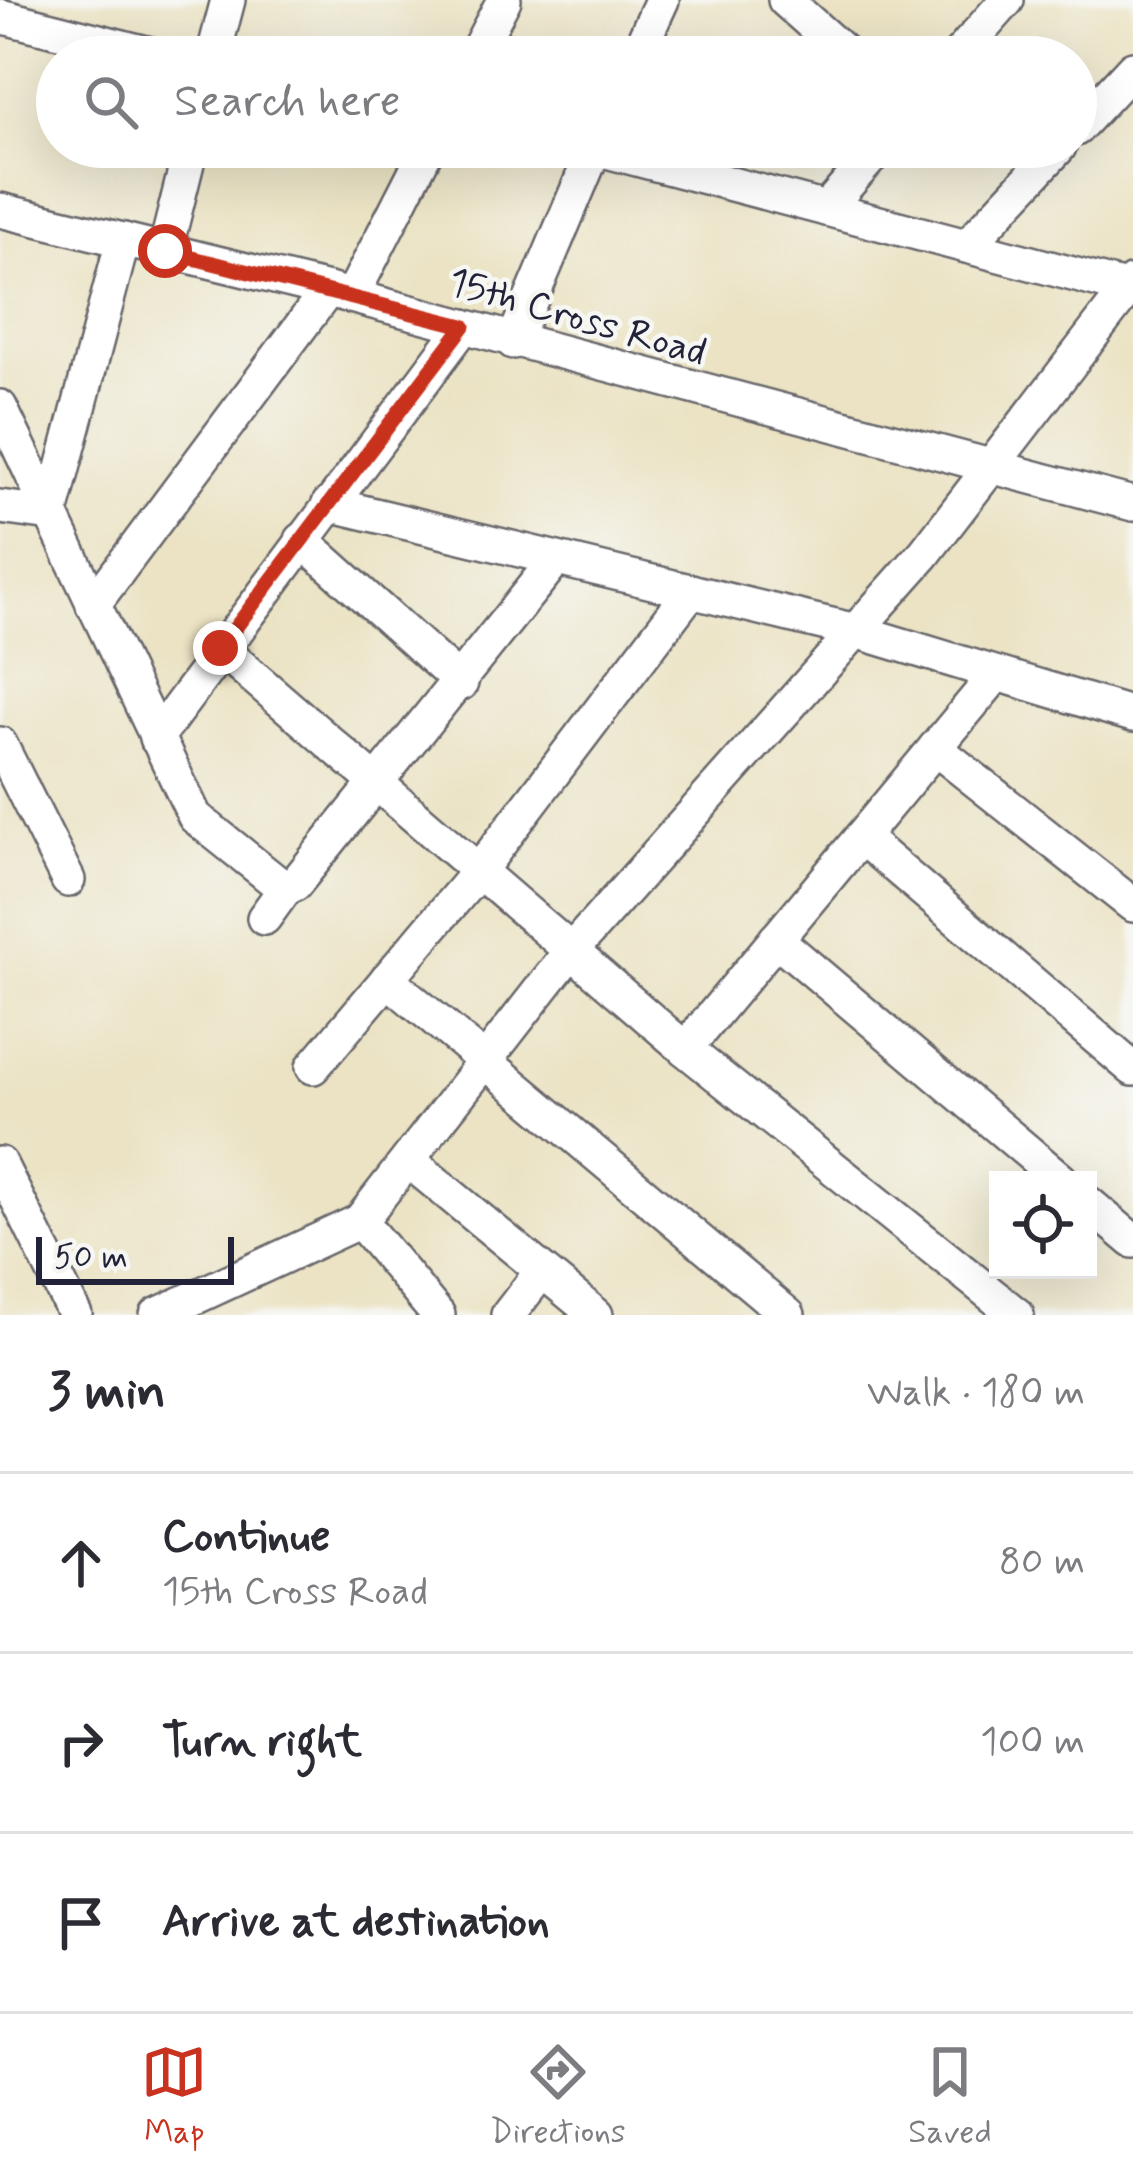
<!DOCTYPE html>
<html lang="en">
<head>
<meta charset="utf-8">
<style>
	body { margin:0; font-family:Mynerve,sans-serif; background:#f2f2f3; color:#2b2b33 }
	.controls { position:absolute; right:36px; bottom:36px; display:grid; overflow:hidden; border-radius:0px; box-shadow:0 12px 48px #0002 }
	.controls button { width:108px; height:108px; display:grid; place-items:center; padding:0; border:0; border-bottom:3px solid #e1e1e2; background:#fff; color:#2b2b33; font:60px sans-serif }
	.scale { position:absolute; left:36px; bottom:30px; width:198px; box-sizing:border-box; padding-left:12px; border:6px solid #22223b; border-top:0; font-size:33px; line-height:42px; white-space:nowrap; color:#22223b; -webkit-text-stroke:9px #f6f6f2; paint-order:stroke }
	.stop { position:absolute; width:36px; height:36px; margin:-27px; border:9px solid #c8321e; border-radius:50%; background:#fff }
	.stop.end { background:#c8321e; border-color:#fff; box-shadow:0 3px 12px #0008 }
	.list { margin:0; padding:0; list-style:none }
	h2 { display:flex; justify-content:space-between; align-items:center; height:156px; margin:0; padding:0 48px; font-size:51px }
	h2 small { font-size:39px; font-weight:400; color:#7c7c81 }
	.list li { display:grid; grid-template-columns:78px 1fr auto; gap:36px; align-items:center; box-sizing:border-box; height:180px; padding:0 48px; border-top:3px solid #e1e1e2 }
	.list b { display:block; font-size:45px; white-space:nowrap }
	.list p { margin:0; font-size:39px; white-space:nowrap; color:#7c7c81 }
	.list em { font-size:39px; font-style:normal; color:#7c7c81 }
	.icon { flex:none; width:66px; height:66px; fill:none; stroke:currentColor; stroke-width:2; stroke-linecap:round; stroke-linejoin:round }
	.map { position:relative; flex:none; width:1133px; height:1315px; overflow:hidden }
	.search { position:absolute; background:#fff; box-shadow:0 12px 48px #0002; left:36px; right:36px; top:36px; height:132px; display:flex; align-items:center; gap:30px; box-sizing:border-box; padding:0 42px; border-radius:66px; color:#7c7c81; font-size:45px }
	.sheet { height:696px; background:#fff }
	nav { display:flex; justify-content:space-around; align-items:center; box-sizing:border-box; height:168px; border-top:3px solid #e1e1e2; background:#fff; font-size:33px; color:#7c7c81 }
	nav a { display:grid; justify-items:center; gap:6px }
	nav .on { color:#c8321e }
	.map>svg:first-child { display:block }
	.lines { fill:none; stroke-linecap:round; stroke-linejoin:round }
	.minor-casing { stroke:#68666b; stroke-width:38 }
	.minor { stroke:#fff; stroke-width:33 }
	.route { stroke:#c8321e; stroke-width:15 }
	.labels { text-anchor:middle; stroke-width:9; stroke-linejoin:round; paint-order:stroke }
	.street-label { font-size:39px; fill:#22223b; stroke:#f6f6f2 }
</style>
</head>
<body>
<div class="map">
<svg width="1133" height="1315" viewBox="0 0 1133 1315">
	<rect width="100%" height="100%" fill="#f6f6f2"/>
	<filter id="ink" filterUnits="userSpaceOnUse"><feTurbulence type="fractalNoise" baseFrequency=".00833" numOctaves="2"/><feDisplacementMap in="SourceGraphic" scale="24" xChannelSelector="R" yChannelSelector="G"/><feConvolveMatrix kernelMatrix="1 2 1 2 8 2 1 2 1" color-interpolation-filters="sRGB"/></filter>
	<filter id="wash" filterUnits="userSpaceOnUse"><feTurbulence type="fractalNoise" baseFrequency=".004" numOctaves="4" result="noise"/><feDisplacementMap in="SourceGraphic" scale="48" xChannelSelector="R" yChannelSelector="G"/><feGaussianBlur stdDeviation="2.7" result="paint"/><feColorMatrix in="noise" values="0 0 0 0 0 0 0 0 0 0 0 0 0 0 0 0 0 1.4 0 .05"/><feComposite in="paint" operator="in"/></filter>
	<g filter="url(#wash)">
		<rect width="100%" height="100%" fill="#ebe3c4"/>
	</g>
	<g filter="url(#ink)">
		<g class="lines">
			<defs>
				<g id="minor">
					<path d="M785,0L849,57"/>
					<path d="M0,16L162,57"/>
					<path d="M213,57L228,0"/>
					<path d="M474,57L504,0"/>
					<path d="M636,57L662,0"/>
					<path d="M957,57L1007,0"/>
					<path d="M1076,129L1133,68"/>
					<path d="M826,209L880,147"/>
					<path d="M0,210L328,290L1133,504"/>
					<path d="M967,246L1059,147"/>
					<path d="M165,251L191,147"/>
					<path d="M352,296L428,147"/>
					<path d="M513,342L595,148L1133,290"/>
					<path d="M0,407L195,817L285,889L295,884L556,559"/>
					<path d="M329,504L856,631L1133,715"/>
					<path d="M0,507L51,514L123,240"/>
					<path d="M302,540L461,683"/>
					<path d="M93,605L328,290"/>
					<path d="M220,648L685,1049L1017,1315"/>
					<path d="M156,738L464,326"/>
					<path d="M0,744L68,880"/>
					<path d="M935,748L1133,905"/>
					<path d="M861,837L1133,1069"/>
					<path d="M264,918L285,889"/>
					<path d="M776,939L1061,1180"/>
					<path d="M387,979L788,1315"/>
					<path d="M685,1049L995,676"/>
					<path d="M313,1067L478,872L691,591"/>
					<path d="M408,1160L596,1315"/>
					<path d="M0,1164L75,1315"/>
					<path d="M1088,1203L1133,1241"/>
					<path d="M360,1221L438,1315"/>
					<path d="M157,1315L360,1221L570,952L924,554L1133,282"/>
					<path d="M508,1315L542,1271"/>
				</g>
			</defs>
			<use href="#minor" class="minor-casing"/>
			<use href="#minor" class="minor"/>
		</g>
	</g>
	<g class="lines" filter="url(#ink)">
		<path class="route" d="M165,251L464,326L220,648"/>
	</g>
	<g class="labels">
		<g class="street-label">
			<text transform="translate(578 315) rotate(16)" y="14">15th Cross Road</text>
		</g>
	</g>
</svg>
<div class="controls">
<button><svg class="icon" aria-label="locate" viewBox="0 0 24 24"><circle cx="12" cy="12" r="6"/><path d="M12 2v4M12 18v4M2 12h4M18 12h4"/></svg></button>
</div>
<div class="scale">50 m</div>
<div class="stop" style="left:165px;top:251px"></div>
<div class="stop end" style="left:220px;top:648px"></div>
<div class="search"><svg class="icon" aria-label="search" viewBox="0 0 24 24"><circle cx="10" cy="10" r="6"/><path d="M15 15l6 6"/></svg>Search here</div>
</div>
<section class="sheet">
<h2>3 min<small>Walk · 180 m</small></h2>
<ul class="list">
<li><svg class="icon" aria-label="ahead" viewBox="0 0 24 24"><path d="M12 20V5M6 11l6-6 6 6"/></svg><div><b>Continue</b><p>15th Cross Road</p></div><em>80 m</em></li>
<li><svg class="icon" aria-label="right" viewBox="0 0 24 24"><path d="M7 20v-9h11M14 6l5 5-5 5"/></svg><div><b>Turn right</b></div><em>100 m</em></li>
<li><svg class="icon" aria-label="arrive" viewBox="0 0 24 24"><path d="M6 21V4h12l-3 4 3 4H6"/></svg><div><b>Arrive at destination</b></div></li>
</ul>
</section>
<nav>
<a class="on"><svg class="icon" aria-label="map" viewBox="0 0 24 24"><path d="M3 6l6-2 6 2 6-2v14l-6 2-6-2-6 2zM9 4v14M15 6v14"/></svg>Map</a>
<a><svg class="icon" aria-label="directions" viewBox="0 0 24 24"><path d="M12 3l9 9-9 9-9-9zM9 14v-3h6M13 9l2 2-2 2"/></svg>Directions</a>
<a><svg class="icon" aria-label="saved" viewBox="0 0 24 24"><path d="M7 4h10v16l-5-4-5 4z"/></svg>Saved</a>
</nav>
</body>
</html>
